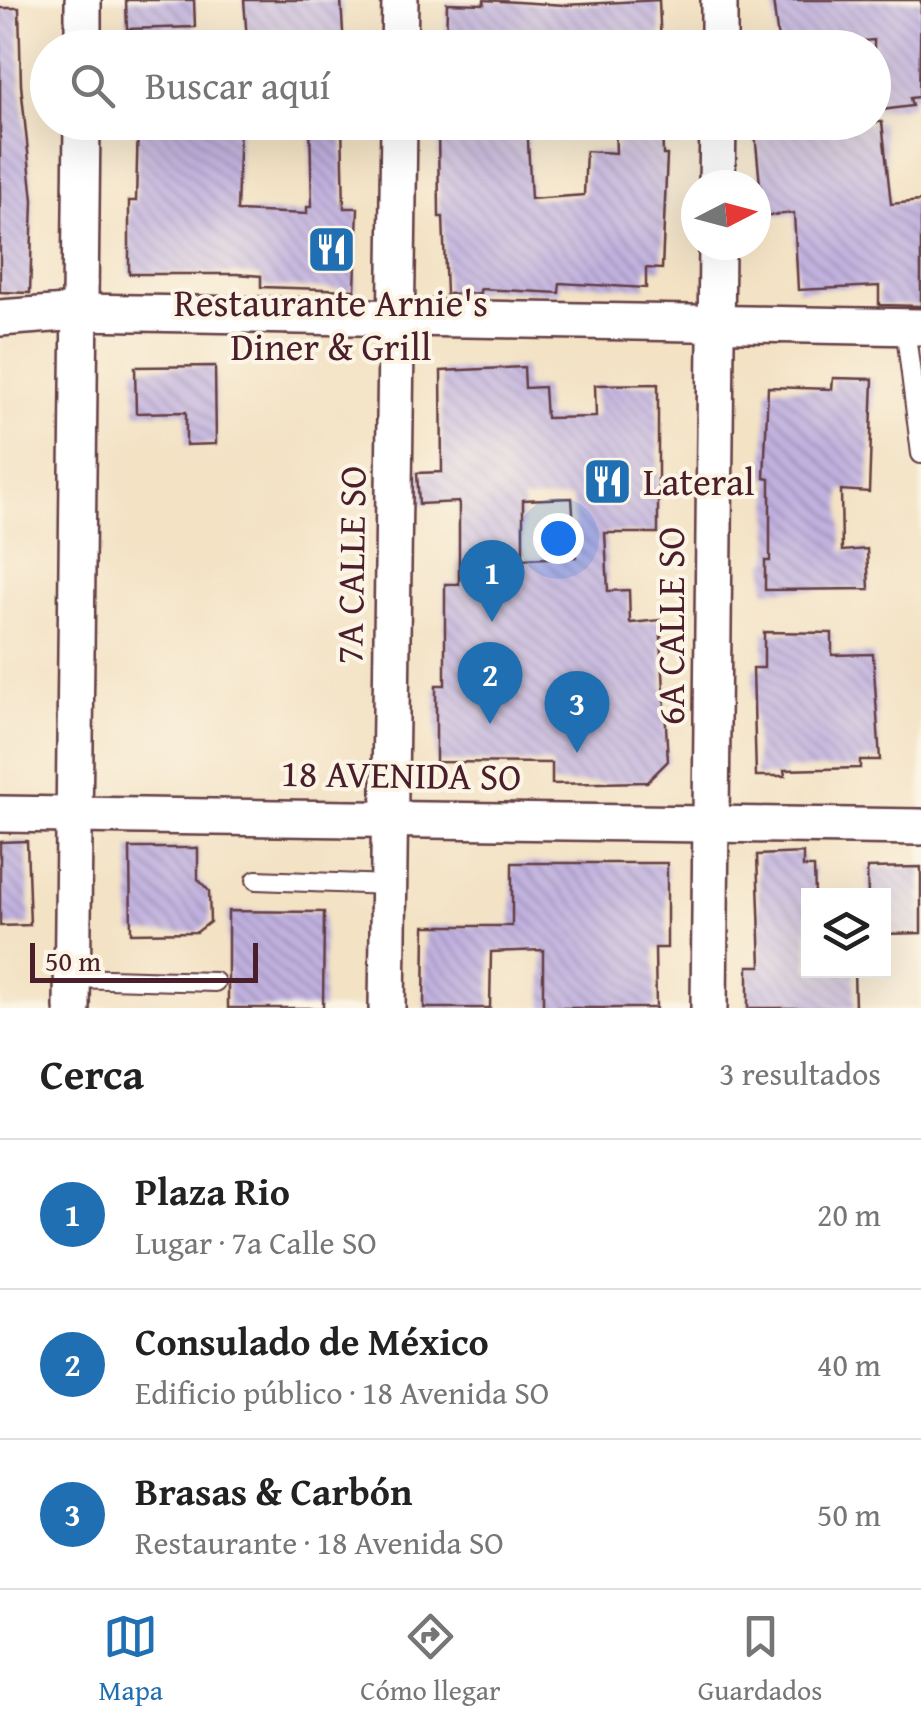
<!DOCTYPE html>
<html lang="es">
<head>
<meta charset="utf-8">
<style>
	body { margin:0; font-family:"Gentium Book Plus",serif; background:#f2f2f2; color:#222 }
	.controls { position:absolute; right:30px; bottom:30px; display:grid; overflow:hidden; border-radius:0px; box-shadow:0 10px 40px #0002 }
	.controls button { width:90px; height:90px; display:grid; place-items:center; padding:0; border:0; border-bottom:2px solid #e0e0e0; background:#fff; color:#222; font:50px sans-serif }
	.compass { position:absolute; left:681px; top:170px; width:90px; height:90px; border-radius:50%; background:#fff; box-shadow:0 10px 40px #0002; rotate:84deg }
	.scale { position:absolute; left:30px; bottom:25px; width:228px; box-sizing:border-box; padding-left:10px; border:5px solid #4a1f2b; border-top:0; font-size:28px; line-height:35px; white-space:nowrap; color:#4a1f2b; -webkit-text-stroke:8px #fcf5e5; paint-order:stroke }
	.you { position:absolute; left:558px; top:538px; width:35px; height:35px; margin:-25px; border:8px solid #fff; border-radius:50%; background:#1a73e8; box-shadow:0 0 0 15px #1a73e833 }
	.badge { display:grid; place-items:center; width:65px; height:65px; border-radius:50%; background:#1f6fb2; color:#fff; font-size:32px; font-weight:700 }
	.pin { position:absolute; translate:-50% -82px; filter:drop-shadow(0 2px 5px #0008) }
	.pin::after { content:''; position:absolute; top:52px; width:35px; height:30px; background:inherit; clip-path:polygon(0 0,100% 0,50% 100%) }
	.list { margin:0; padding:0; list-style:none }
	h2 { display:flex; justify-content:space-between; align-items:center; height:130px; margin:0; padding:0 40px; font-size:42px }
	h2 small { font-size:32px; font-weight:400; color:#767676 }
	.list li { display:grid; grid-template-columns:65px 1fr auto; gap:30px; align-items:center; box-sizing:border-box; height:150px; padding:0 40px; border-top:2px solid #e0e0e0 }
	.list b { display:block; font-size:38px; white-space:nowrap }
	.list p { margin:0; font-size:32px; white-space:nowrap; color:#767676 }
	.list em { font-size:32px; font-style:normal; color:#767676 }
	.icon { flex:none; width:55px; height:55px; fill:none; stroke:currentColor; stroke-width:2; stroke-linecap:round; stroke-linejoin:round }
	.map { position:relative; flex:none; width:921px; height:1008px; overflow:hidden }
	.search { position:absolute; background:#fff; box-shadow:0 10px 40px #0002; left:30px; right:30px; top:30px; height:110px; display:flex; align-items:center; gap:25px; box-sizing:border-box; padding:0 35px; border-radius:55px; color:#767676; font-size:38px }
	.sheet { height:580px; background:#fff }
	nav { display:flex; justify-content:space-around; align-items:center; box-sizing:border-box; height:140px; border-top:2px solid #e0e0e0; background:#fff; font-size:28px; color:#767676 }
	nav a { display:grid; justify-items:center; gap:5px }
	nav .on { color:#1f6fb2 }
	.map>svg:first-child { display:block }
	.building { fill:url(#building-back-hatch); fill-rule:evenodd }
	.lines { fill:none; stroke-linecap:round; stroke-linejoin:round }
	.lane-casing { stroke:#633c42; stroke-width:22 }
	.street-casing { stroke:#633c42; stroke-width:40 }
	.lane { stroke:#fff; stroke-width:18 }
	.street { stroke:#fff; stroke-width:35 }
	.labels { text-anchor:middle; stroke-width:8; stroke-linejoin:round; paint-order:stroke }
	.poi-label { font-size:38px; fill:#4a1f2b; stroke:#fcf5e5 }
	.street-label { font-size:38px; fill:#4a1f2b; stroke:#fcf5e5 }
</style>
</head>
<body>
<div class="map">
<svg width="921" height="1008" viewBox="0 0 921 1008">
	<defs>
		<pattern id="building-back-hatch" width="6" height="6" patternUnits="userSpaceOnUse" patternTransform="scale(2.5)"><rect width="6" height="6" fill="#c0b1df"/><path d="M-1 5l2 2M0 0l6 6M5-1l2 2" fill="none" stroke="#9e8fb5"/></pattern>
	</defs>
	<rect width="100%" height="100%" fill="#fcf5e5"/>
	<filter id="ink" filterUnits="userSpaceOnUse"><feTurbulence type="fractalNoise" baseFrequency=".01" numOctaves="2"/><feDisplacementMap in="SourceGraphic" scale="20" xChannelSelector="R" yChannelSelector="G"/><feConvolveMatrix kernelMatrix="1 2 1 2 8 2 1 2 1" color-interpolation-filters="sRGB"/></filter>
	<filter id="wash" filterUnits="userSpaceOnUse"><feTurbulence type="fractalNoise" baseFrequency=".0048" numOctaves="4" result="noise"/><feDisplacementMap in="SourceGraphic" scale="40" xChannelSelector="R" yChannelSelector="G"/><feGaussianBlur stdDeviation="2.25" result="paint"/><feColorMatrix in="noise" values="0 0 0 0 0 0 0 0 0 0 0 0 0 0 0 0 0 1.4 0 .05"/><feComposite in="paint" operator="in"/></filter>
	<g filter="url(#wash)">
		<rect width="100%" height="100%" fill="#f3e2c4"/>
		<g id="blocks">
			<g class="building">
				<path d="M126,0H194L195,27L127,29Z"/>
				<path d="M244,0H341L344,48H263V39L247,40Z"/>
				<path d="M484,0L565,5L659,0L661,48H446L447,3L484,4Z"/>
				<path d="M773,0H921L919,97L910,98L912,106L874,111V40L779,48Z"/>
				<path d="M0,8H19L21,85L33,200L30,293L0,292Z"/>
				<path d="M138,122H240L237,211L307,214V207H312L310,125L342,124L344,208H358L355,290L261,287V276L237,274H129V201H136Z"/>
				<path d="M438,122H527L531,199L584,195L586,151L616,153L615,122H662L663,155H667L662,269L646,268V288L560,283L559,293L480,289V293L446,294L443,217H439Z"/>
				<path d="M754,122H882L891,204L921,201V306L879,305V286L798,290L794,213L763,216Z"/>
				<path d="M215,366L216,444L186,445V412L136,413L135,367Z"/>
				<path d="M524,367L525,388L544,387L546,418L596,417L595,385L658,384V533H605L608,591L629,590L630,623L660,620L668,761L647,782L552,784V763L436,762V685H445V584H459V502L419,504L417,473L442,472L441,371ZM572,498L576,557L523,559V500Z"/>
				<path d="M833,378L873,379L869,492L841,490L842,551L867,549L869,589L765,590V561H770V479L764,478L768,387L832,389Z"/>
				<path d="M764,632L832,633V655L873,654L880,760H860V768L784,770L785,776H756L753,668H764Z"/>
				<path d="M27,841L30,925L0,926V842Z"/>
				<path d="M130,848H198V879L209,891L210,922L197,932L131,933Z"/>
				<path d="M803,853V867H814L815,896H808V970H854L855,1008H748V966H761L757,855Z"/>
				<path d="M512,863H667V948H655L656,1008H543V950L491,952L490,1008H424L425,926H512Z"/>
				<path d="M921,867V933L884,934V896H868L867,868Z"/>
				<path d="M228,911L324,912L323,1008H228Z"/>
			</g>
		</g>
	</g>
	<g filter="url(#ink)">
		<use href="#blocks" fill-opacity="0" stroke="#633c42" stroke-width="2.5"/>
		<g class="lines">
			<defs>
				<g id="lane">
					<path d="M905,326L921,454"/>
					<path d="M256,880L389,885"/>
					<path d="M72,978L215,982"/>
				</g>
				<g id="street">
					<path d="M83,48V0"/>
					<path d="M399,48L400,0"/>
					<path d="M719,48V0"/>
					<path d="M717,185L718,122"/>
					<path d="M0,318L79,312L921,327"/>
					<path d="M0,814L921,827"/>
					<path d="M72,1008L82,122"/>
					<path d="M387,1008L399,122"/>
					<path d="M709,1008L717,245"/>
				</g>
			</defs>
			<use href="#lane" class="lane-casing"/>
			<use href="#street" class="street-casing"/>
			<use href="#lane" class="lane"/>
			<use href="#street" class="street"/>
		</g>
	</g>
	<defs>
		<symbol id="restaurant-square" viewBox="-11 -11 22 22"><rect x="-9" y="-9" width="18" height="18" rx="4" fill="#1f6fb2" stroke="#fcf5e5"/><path d="M-5-6h1v4h1v-4h1v4h1v-4h1v5L-1.5 .5V6h-2V.5L-5-1ZM5-6V6H3V1.5H1.5Q1.5-4 5-6Z" fill="#fff"/></symbol>
	</defs>
	<g fill-rule="evenodd">
		<use href="#restaurant-square" x="304" y="222" width="55" height="55"/>
		<use href="#restaurant-square" x="580" y="454" width="55" height="55"/>
	</g>
	<g class="labels">
		<g class="poi-label">
			<text x="331" y="316">Restaurante Arnie's<tspan x="331" dy="44">Diner &amp; Grill</tspan></text>
			<text x="643" y="495" text-anchor="start">Lateral</text>
		</g>
		<g class="street-label">
			<text transform="translate(351 565) rotate(-89)" y="13">7A CALLE SO</text>
			<text transform="translate(671 626) rotate(-90)" y="13">6A CALLE SO</text>
			<text transform="translate(401 775) rotate(1)" y="13">18 AVENIDA SO</text>
		</g>
	</g>
</svg>
<div class="controls">
<button><svg class="icon" aria-label="layers" viewBox="0 0 24 24"><path d="M12 4l9 5-9 5-9-5zM3 14l9 5 9-5"/></svg></button>
</div>
<svg class="compass" viewBox="-18 -18 36 36"><path d="M0-13l5 13h-10z" fill="#e53935"/><path d="M0 13l5-13h-10z" fill="#767676"/></svg>
<div class="scale">50 m</div>
<div class="you"></div>
<div class="pin badge" style="left:492px;top:622px">1</div>
<div class="pin badge" style="left:490px;top:724px">2</div>
<div class="pin badge" style="left:577px;top:753px">3</div>
<div class="search"><svg class="icon" aria-label="search" viewBox="0 0 24 24"><circle cx="10" cy="10" r="6"/><path d="M15 15l6 6"/></svg>Buscar aquí</div>
</div>
<section class="sheet">
<h2>Cerca<small>3 resultados</small></h2>
<ul class="list">
<li><span class="badge">1</span><div><b>Plaza Rio</b><p>Lugar · 7a Calle SO</p></div><em>20 m</em></li>
<li><span class="badge">2</span><div><b>Consulado de México</b><p>Edificio público · 18 Avenida SO</p></div><em>40 m</em></li>
<li><span class="badge">3</span><div><b>Brasas &amp; Carbón</b><p>Restaurante · 18 Avenida SO</p></div><em>50 m</em></li>
</ul>
</section>
<nav>
<a class="on"><svg class="icon" aria-label="map" viewBox="0 0 24 24"><path d="M3 6l6-2 6 2 6-2v14l-6 2-6-2-6 2zM9 4v14M15 6v14"/></svg>Mapa</a>
<a><svg class="icon" aria-label="directions" viewBox="0 0 24 24"><path d="M12 3l9 9-9 9-9-9zM9 14v-3h6M13 9l2 2-2 2"/></svg>Cómo llegar</a>
<a><svg class="icon" aria-label="saved" viewBox="0 0 24 24"><path d="M7 4h10v16l-5-4-5 4z"/></svg>Guardados</a>
</nav>
</body>
</html>
